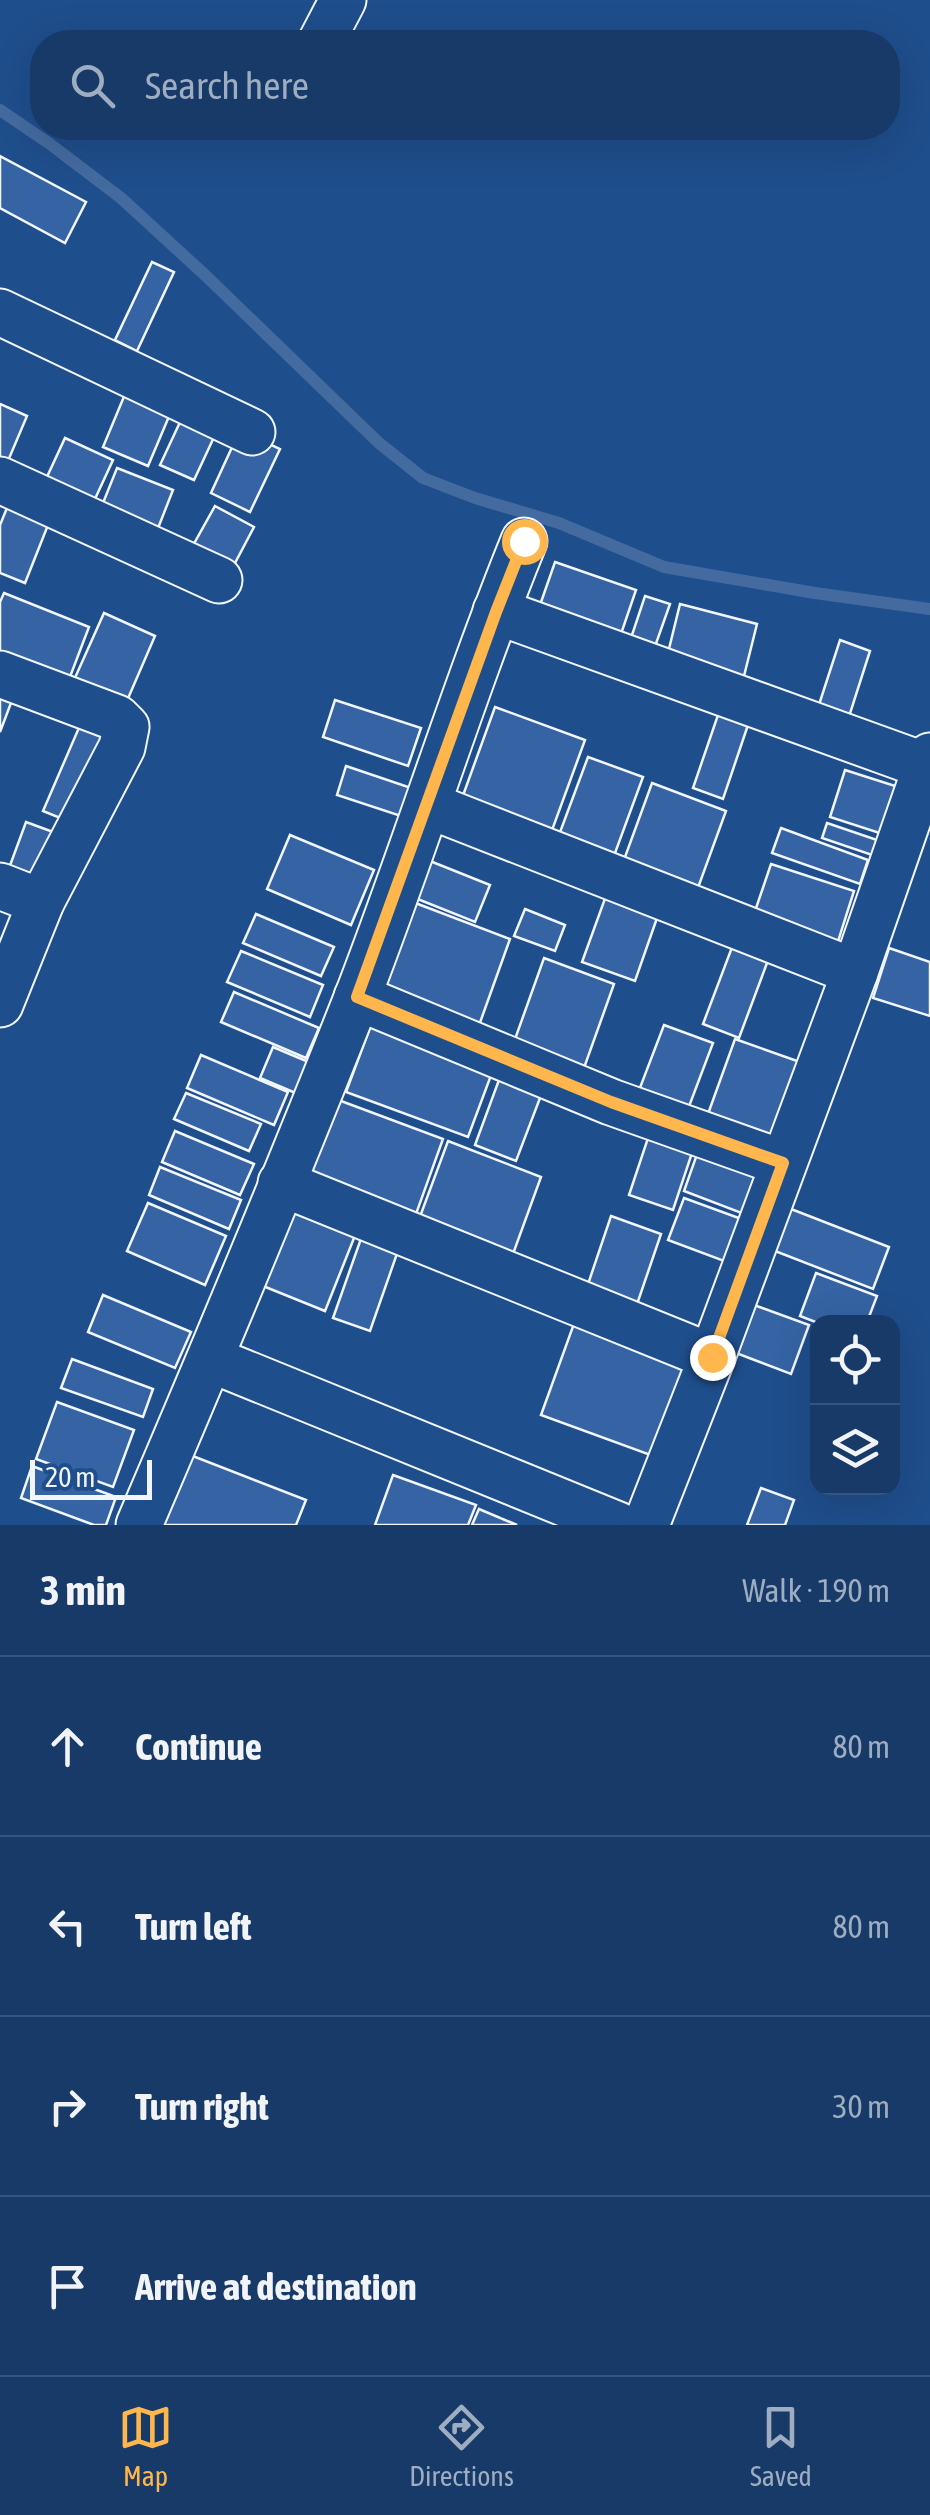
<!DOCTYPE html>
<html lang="en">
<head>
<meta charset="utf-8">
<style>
	body { margin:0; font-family:"Asap Condensed",sans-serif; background:#20416f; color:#f1f3f6 }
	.controls { position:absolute; right:30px; bottom:30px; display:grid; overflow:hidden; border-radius:20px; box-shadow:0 10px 40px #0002 }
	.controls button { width:90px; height:90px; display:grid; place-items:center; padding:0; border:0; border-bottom:2px solid #36547d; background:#173a69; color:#f1f3f6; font:50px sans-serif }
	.scale { position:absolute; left:30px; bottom:25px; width:122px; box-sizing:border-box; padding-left:10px; border:5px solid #f2f6ff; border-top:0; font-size:28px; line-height:35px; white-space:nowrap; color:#f2f6ff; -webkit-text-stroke:8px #1f4e8c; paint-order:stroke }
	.stop { position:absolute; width:30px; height:30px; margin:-22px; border:8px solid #ffb74d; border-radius:50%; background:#fff }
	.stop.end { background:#ffb74d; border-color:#fff; box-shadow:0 2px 10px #0008 }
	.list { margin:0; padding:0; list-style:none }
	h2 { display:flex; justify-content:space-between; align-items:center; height:130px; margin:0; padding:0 40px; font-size:42px }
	h2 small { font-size:32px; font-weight:400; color:#9eadc0 }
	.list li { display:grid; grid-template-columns:65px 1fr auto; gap:30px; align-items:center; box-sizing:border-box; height:180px; padding:0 40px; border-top:2px solid #36547d }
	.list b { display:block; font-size:38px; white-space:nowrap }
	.list em { font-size:32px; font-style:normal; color:#9eadc0 }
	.icon { flex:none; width:55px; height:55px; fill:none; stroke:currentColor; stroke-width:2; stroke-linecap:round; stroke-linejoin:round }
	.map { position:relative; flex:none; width:930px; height:1525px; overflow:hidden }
	.search { position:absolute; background:#173a69; box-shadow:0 10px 40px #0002; left:30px; right:30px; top:30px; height:110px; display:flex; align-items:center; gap:25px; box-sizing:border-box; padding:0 35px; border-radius:40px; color:#9eadc0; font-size:38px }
	.sheet { height:850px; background:#173a69 }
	nav { display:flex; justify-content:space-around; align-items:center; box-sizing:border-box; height:140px; border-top:2px solid #36547d; background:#173a69; font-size:28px; color:#9eadc0 }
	nav a { display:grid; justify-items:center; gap:5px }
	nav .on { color:#ffb74d }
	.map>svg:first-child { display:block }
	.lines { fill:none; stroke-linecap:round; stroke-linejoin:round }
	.stream { stroke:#446ba0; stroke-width:12 }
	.building { fill:#3563a3; stroke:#f2f6ff; stroke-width:2.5 }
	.minor-casing { stroke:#f2f6ff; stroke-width:49 }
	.minor { stroke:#1f4e8c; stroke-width:45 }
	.route { stroke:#ffb74d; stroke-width:12 }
</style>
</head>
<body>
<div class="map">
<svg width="930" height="1525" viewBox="0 0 930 1525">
	<rect width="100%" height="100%" fill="#1f4e8c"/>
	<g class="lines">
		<path class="stream" d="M0,110L50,144L121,198L205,275L379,443L423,478L475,498L559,523L664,567L815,593L930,609"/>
	</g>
	<g class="building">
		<path d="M0,156L86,202L65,243L0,208Z"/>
		<path d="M152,262L174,272L137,351L115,340Z"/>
		<path d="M128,387L173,407L148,466L103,447Z"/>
		<path d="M0,404L27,416L2,475L0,474Z"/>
		<path d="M188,405L222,420L194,480L160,465Z"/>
		<path d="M240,430L280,449L250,512L211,493Z"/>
		<path d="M65,438L113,460L88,514L40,492Z"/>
		<path d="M117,468L173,490L151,546L95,523Z"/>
		<path d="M9,503L50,520L25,583L0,573V525Z"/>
		<path d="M215,506L254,527L226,580L186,558Z"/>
		<path d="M555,562L636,590L621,634L540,605Z"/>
		<path d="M4,593L89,627L68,682L0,655V602Z"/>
		<path d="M645,596L670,604L652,655L628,647Z"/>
		<path d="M680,604L757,624L743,680L666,661Z"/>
		<path d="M104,613L155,636L126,703L74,680Z"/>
		<path d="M840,640L870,651L846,726L815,717Z"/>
		<path d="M0,690L14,695L0,732Z"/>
		<path d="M335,700L421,728L408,766L323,737Z"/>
		<path d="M495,707L585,740L551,833L461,801Z"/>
		<path d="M719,712L749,722L723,799L693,788Z"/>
		<path d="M81,723L113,736L75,824L43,811Z"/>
		<path d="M588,757L643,777L611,864L556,843Z"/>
		<path d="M346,766L423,792L413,820L337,795Z"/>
		<path d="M845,770L914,792L898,839L830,817Z"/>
		<path d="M652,783L726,811L695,896L621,868Z"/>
		<path d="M26,822L64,836L44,893L5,879Z"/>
		<path d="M827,823L880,841L875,856L822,838Z"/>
		<path d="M781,828L868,860L860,884L772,853Z"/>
		<path d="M290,835L374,870L351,925L267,889Z"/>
		<path d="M430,861L490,885L475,922L415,898Z"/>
		<path d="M771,864L854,891L835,951L751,923Z"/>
		<path d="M611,882L663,901L635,981L582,962Z"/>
		<path d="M410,901L510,939L477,1031L376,994Z"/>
		<path d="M525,909L565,925L555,951L514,936Z"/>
		<path d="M256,914L334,947L321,976L243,943Z"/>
		<path d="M734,942L770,955L739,1038L703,1024Z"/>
		<path d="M889,948L930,962V1016L873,998Z"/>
		<path d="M241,951L323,985L310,1017L227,982Z"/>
		<path d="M544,958L614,984L584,1068L514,1042Z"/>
		<path d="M234,992L319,1028L306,1058L221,1022Z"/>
		<path d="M374,1017L496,1062L468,1137L346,1092Z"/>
		<path d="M664,1025L713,1043L682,1125L633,1106Z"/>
		<path d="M735,1039L800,1062L769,1149L704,1125Z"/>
		<path d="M273,1047L311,1063L298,1094L260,1078Z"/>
		<path d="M201,1055L288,1092L274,1125L187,1088Z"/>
		<path d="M503,1069L545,1085L516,1161L475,1145Z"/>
		<path d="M186,1093L261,1124L249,1151L174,1119Z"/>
		<path d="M333,1098L443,1139L411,1228L300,1187Z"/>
		<path d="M175,1131L254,1164L240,1195L162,1162Z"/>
		<path d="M649,1135L693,1150L673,1210L629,1195Z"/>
		<path d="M702,1140L763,1162L744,1214L684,1191Z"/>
		<path d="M448,1141L541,1177L509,1265L415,1230Z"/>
		<path d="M160,1167L241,1200L229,1229L149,1195Z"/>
		<path d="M294,1196L360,1223L325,1311L258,1284Z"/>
		<path d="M684,1198L747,1221L732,1264L668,1240Z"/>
		<path d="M148,1203L226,1236L205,1285L127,1251Z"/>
		<path d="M791,1209L889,1247L873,1289L775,1251Z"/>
		<path d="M611,1216L661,1234L633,1316L583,1299Z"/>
		<path d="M363,1233L400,1245L370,1331L333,1318Z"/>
		<path d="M816,1273L877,1296L867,1322L818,1323L800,1316Z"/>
		<path d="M103,1295L191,1332L175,1368L88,1332Z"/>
		<path d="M754,1305L809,1325L791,1374L736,1353Z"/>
		<path d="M576,1318L698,1362L664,1460L541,1415Z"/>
		<path d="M72,1359L153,1389L143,1417L61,1388Z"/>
		<path d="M57,1402L134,1430L113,1487L36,1459Z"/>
		<path d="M185,1453L306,1500L296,1525H158Z"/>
		<path d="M32,1466L116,1497L106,1525H94L21,1498Z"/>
		<path d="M393,1475L476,1505L468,1525H375Z"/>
		<path d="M761,1488L794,1500L785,1525H747Z"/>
		<path d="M479,1509L517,1525H472Z"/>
	</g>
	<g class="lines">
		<defs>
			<g id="minor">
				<path d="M321,42L343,0"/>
				<path d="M0,312L252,432"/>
				<path d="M0,480L219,580"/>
				<path d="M496,611L926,766"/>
				<path d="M0,674L117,718L126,727L122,747L41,902L0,1004"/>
				<path d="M428,805L855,972"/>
				<path d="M0,886L41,902"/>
				<path d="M357,997L611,1102L783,1163"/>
				<path d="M281,1183L712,1357"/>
				<path d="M210,1359L618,1525"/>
				<path d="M139,1525C214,1350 287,1175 357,998C416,846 463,691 524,541"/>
				<path d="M646,1525L712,1357L855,972L930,756"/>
			</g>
		</defs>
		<use href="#minor" class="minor-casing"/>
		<use href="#minor" class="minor"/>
	</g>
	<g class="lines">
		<path class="route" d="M524,541L496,612L357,997L611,1102L783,1163L712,1357"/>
	</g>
</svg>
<div class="controls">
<button><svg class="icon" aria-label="locate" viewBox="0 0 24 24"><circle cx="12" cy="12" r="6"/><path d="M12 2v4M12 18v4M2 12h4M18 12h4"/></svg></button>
<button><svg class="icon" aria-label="layers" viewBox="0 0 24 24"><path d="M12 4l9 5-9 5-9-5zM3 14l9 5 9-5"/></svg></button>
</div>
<div class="scale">20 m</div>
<div class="stop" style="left:524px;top:541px"></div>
<div class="stop end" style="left:712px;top:1357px"></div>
<div class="search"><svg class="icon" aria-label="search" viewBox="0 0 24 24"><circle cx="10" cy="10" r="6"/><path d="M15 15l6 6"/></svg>Search here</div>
</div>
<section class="sheet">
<h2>3 min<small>Walk · 190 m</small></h2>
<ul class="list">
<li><svg class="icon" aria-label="ahead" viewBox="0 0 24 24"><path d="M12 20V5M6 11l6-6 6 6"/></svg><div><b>Continue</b></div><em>80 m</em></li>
<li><svg class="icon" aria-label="left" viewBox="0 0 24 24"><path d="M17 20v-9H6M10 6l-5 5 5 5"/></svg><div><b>Turn left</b></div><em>80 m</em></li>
<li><svg class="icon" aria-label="right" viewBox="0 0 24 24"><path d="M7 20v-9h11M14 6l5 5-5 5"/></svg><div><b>Turn right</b></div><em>30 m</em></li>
<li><svg class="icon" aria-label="arrive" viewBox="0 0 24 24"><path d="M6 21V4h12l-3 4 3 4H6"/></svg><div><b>Arrive at destination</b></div></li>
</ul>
</section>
<nav>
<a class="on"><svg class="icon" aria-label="map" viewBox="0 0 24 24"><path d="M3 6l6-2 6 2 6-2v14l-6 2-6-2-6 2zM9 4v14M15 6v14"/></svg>Map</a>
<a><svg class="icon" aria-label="directions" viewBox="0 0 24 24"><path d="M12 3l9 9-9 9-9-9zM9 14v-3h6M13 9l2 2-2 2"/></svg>Directions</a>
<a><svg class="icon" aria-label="saved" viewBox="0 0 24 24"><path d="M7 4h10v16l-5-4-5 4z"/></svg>Saved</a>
</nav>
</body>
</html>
